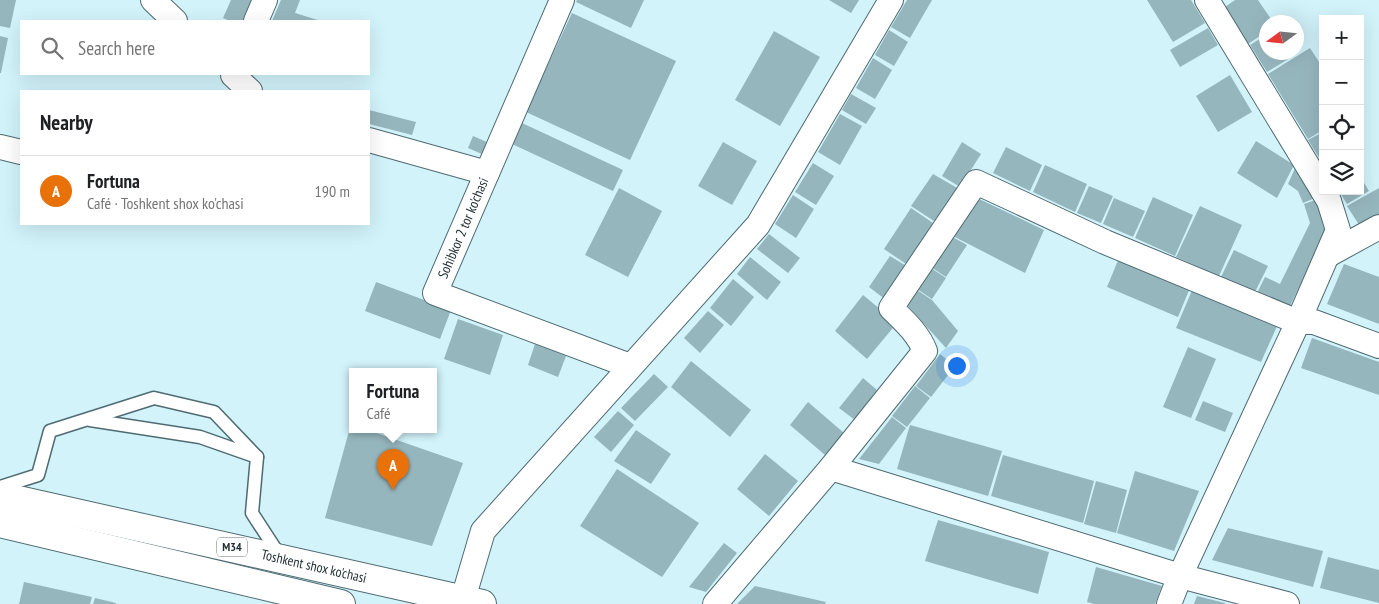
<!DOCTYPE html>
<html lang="en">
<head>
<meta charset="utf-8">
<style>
	body { margin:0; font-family:"PT Sans Narrow",sans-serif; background:#f6f6f6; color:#202124 }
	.controls { position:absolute; right:15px; top:15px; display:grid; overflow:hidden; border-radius:0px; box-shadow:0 5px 20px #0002 }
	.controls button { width:45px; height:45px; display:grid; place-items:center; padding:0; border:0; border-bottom:1px solid #e0e0e0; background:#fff; color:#202124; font:25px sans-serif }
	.compass { position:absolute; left:1259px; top:15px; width:45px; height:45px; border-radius:50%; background:#fff; box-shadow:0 5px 20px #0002; rotate:255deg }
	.you { position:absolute; left:956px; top:365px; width:18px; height:18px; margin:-12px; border:4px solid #fff; border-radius:50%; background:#1a73e8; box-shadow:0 0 0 8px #1a73e833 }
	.badge { display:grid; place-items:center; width:32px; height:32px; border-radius:50%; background:#962d19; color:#fff; font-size:16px; font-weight:700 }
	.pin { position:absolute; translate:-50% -41px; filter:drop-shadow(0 1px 2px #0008) }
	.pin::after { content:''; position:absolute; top:26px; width:18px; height:15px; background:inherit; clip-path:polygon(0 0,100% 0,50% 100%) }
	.popup { position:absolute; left:349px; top:368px; width:88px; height:65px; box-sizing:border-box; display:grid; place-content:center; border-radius:0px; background:#fff; filter:drop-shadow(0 1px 4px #0005); font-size:16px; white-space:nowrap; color:#757577 }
	.popup b { font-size:19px; color:#202124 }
	.popup::after { content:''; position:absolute; left:50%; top:100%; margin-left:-10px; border:10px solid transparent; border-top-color:#fff }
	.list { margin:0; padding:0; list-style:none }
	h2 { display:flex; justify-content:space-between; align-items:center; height:65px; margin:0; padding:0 20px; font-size:21px }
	h2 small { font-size:16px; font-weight:400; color:#757577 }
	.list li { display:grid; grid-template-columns:32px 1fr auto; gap:15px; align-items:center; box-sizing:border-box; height:70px; padding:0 20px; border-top:1px solid #e0e0e0 }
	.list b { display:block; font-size:19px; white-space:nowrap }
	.list p { margin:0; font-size:16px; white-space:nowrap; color:#757577 }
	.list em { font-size:16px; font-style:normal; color:#757577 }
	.icon { flex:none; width:28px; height:28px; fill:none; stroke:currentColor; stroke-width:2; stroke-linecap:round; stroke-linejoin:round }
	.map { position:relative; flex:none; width:1379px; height:604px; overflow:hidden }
	.search { position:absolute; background:#fff; box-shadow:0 5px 20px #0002; left:20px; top:20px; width:350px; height:55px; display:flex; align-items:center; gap:12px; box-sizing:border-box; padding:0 18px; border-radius:0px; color:#757577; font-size:19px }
	.panel { position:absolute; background:#fff; box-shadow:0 5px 20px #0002; left:20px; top:90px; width:350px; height:135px; border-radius:0px }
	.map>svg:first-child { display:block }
	.building { fill:#96b6bd }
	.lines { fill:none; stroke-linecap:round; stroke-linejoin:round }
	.lane-casing { stroke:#4e6b72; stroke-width:15 }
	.street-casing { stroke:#4e6b72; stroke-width:26 }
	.primary-casing { stroke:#4e6b72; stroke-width:30 }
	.lane { stroke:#fff; stroke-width:12 }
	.street { stroke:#fff; stroke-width:24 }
	.primary { stroke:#fff; stroke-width:28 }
	.labels { text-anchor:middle; stroke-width:4; stroke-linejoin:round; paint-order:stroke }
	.shield { fill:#fff; stroke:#666f71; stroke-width:1 }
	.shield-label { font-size:12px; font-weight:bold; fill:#243134 }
	.street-label { font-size:14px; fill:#243134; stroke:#fff }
</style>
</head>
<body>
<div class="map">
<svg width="1379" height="604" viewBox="0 0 1379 604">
	<rect width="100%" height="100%" fill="#d2f3fa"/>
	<g class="building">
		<path d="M0,0H16L10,28L0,26Z"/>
		<path d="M231,0H253L243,21H230L223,18Z"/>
		<path d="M281,0H300L295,13L321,21H272Z"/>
		<path d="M577,0H644L631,28L576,2Z"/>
		<path d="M829,0H859L851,13Z"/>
		<path d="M907,0H932L910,38L891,27Z"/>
		<path d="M1147,0H1191L1205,23L1173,42Z"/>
		<path d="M1235,0H1258L1273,22H1266V32L1248,44L1225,7Z"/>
		<path d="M572,13L676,61L630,160L526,112Z"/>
		<path d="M1208,28L1218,45L1180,67L1170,50Z"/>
		<path d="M889,30L908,42L894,66L875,55Z"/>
		<path d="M774,31L820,57L780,126L735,100Z"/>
		<path d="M1266,35V52H1291L1293,56L1267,72L1250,45Z"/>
		<path d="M0,36L8,38L1,73H0Z"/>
		<path d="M1310,48L1323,68V130L1308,139L1268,74Z"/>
		<path d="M873,58L892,70L875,99L856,88Z"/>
		<path d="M1230,75L1252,112L1218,132L1196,96Z"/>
		<path d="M851,94L876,108L866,124L842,110Z"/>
		<path d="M369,110L416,122L412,135L369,124Z"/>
		<path d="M840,114L862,126L840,165L818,152Z"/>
		<path d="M522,123L623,170L613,191L512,144Z"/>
		<path d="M1323,132V164L1308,140Z"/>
		<path d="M473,136L489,143L484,155L468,148Z"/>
		<path d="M1256,141L1294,165L1277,198L1237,173Z"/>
		<path d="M723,142L757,161L732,205L698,186Z"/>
		<path d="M962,142L981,154L960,187L942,176Z"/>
		<path d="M1006,147L1042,165L1030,191L993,173Z"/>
		<path d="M813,163L834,176L816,205L795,192Z"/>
		<path d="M1045,165L1087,184L1075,212L1033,192Z"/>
		<path d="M1296,166L1320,196L1303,203L1298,191L1288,184Z"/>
		<path d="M933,174L959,189L937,223L911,206Z"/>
		<path d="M1360,176L1369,191L1347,204L1339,191H1360Z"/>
		<path d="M1089,186L1113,196L1101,223L1077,213Z"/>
		<path d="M619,188L662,211L628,277L585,255Z"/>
		<path d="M1379,188V218L1361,228L1347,206Z"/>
		<path d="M793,195L814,209L796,238L775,224Z"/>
		<path d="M975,197L1044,230L1025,273L949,234Z"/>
		<path d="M1153,197L1193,215L1175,256L1135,238Z"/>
		<path d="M1114,198L1145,211L1133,237L1103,224Z"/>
		<path d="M1321,198L1329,225L1289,308L1257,293L1265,277L1280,284L1310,223L1304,204Z"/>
		<path d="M1200,206L1242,225L1219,276L1176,257Z"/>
		<path d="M911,208L936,225L909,266L884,249Z"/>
		<path d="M769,234L800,258L788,273L757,249Z"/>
		<path d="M949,235L967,245L946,277L928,265Z"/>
		<path d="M1234,250L1268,266L1255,292L1221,277Z"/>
		<path d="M890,256L908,267L886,300L869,287Z"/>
		<path d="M750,257L781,282L767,300L737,274Z"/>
		<path d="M1119,258L1190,288L1178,317L1107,287Z"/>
		<path d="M1344,264L1379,277V324L1327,304Z"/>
		<path d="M928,266L946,278L932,299L914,287Z"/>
		<path d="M733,279L754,297L731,326L710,308Z"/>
		<path d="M376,282L451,310L440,339L365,311Z"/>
		<path d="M914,288L932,300L958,331L946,348L904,302Z"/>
		<path d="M1193,288L1278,324L1261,362L1176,328Z"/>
		<path d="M863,295L897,323L867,359L835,331Z"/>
		<path d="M708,311L724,325L700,353L684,338Z"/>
		<path d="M458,319L503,335L490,375L444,359Z"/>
		<path d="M1312,338L1379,362V395L1301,368Z"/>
		<path d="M535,344L566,356L558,377L528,365Z"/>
		<path d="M1188,347L1216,359L1191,418L1163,407Z"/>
		<path d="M940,354L955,366L931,397L916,386Z"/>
		<path d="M691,361L751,410L730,437L671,387Z"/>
		<path d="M654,374L668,387L635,421L621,408Z"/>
		<path d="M863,378L877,390L855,420L839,408Z"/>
		<path d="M915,386L930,398L907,427L892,416Z"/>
		<path d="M1203,401L1233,413L1225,432L1195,420Z"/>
		<path d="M808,402L844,433L825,455L790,425Z"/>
		<path d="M618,411L634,425L611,452L594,437Z"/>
		<path d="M892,417L906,428L879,464L859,459Z"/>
		<path d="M351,424L353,425V429H365L463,463L432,546L325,518Z"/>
		<path d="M910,425L1002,451L988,496L897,469Z"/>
		<path d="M636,430L671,454L651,484L614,461Z"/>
		<path d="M765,454L798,481L769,516L737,489Z"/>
		<path d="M1003,455L1094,481L1083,523L991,496Z"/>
		<path d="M617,469L699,523L662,577L580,526Z"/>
		<path d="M1135,471L1199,491L1174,551L1117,533Z"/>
		<path d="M1096,481L1127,490L1116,533L1084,524Z"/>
		<path d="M938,520L1049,552L1038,594L925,561Z"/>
		<path d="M1228,528L1323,551L1313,587L1212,560Z"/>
		<path d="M724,543L737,553L706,592L689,587Z"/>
		<path d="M1328,557L1379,570V603L1320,588Z"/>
		<path d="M1096,567L1162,586L1155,604H1094L1087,602Z"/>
		<path d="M24,582L92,597L90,604H19Z"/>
		<path d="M755,586L826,602L825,604H737Z"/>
		<path d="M1197,596L1225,603V604H1194Z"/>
		<path d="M95,598L116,603V604H93Z"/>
	</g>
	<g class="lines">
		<defs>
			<g id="lane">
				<path d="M90,420L200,437L257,457L252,513L280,556"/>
				<path d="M0,487L38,475L50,431L154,398L214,412L257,457"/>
			</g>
			<g id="street">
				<path d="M153,0L175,21"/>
				<path d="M562,0L435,293L630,366"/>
				<path d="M1207,0L1323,191"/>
				<path d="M256,21L265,0"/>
				<path d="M233,75L250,91"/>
				<path d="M369,140L487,173"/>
				<path d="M0,147L21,152"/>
				<path d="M1328,255L1379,227"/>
				<path d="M831,468L1180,576L1287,604"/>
				<path d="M463,599L483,531L758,225L891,0"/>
				<path d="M715,604L831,468L925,351C918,333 904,321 891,308L976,182L1105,242L1298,322H1314L1379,346"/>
				<path d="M1169,604L1180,576L1298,322L1338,230L1329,201L1323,191"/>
			</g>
			<g id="primary">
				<path d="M0,496L482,604"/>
				<path d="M0,523L341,604"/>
			</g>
		</defs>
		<use href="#lane" class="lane-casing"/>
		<use href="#street" class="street-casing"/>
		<use href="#primary" class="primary-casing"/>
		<use href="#lane" class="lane"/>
		<use href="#street" class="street"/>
		<use href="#primary" class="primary"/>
	</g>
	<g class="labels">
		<rect class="shield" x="217" y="537.5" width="30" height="19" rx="4"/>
		<g class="shield-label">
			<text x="232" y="551">M34</text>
		</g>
		<g class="street-label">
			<text transform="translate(463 228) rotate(-67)" y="5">Sohibkor 2 tor ko'chasi</text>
			<text transform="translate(314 566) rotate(13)" y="5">Toshkent shox ko'chasi</text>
		</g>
	</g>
</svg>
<div class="controls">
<button>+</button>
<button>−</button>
<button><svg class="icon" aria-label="locate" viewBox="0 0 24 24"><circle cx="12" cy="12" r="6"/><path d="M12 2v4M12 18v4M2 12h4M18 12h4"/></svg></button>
<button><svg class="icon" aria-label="layers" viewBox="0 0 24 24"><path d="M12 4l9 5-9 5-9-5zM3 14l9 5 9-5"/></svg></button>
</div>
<svg class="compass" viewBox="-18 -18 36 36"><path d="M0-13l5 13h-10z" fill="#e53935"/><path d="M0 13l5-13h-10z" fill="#757577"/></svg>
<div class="you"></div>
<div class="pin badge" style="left:393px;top:490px;background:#e8710a">A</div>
<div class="popup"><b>Fortuna</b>Café</div>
<div class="search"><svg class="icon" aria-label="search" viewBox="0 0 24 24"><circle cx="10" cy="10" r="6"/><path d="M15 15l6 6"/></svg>Search here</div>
<section class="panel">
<h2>Nearby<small></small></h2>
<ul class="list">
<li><span class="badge" style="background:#e8710a">A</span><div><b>Fortuna</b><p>Café · Toshkent shox ko'chasi</p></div><em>190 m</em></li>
</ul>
</section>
</div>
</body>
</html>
